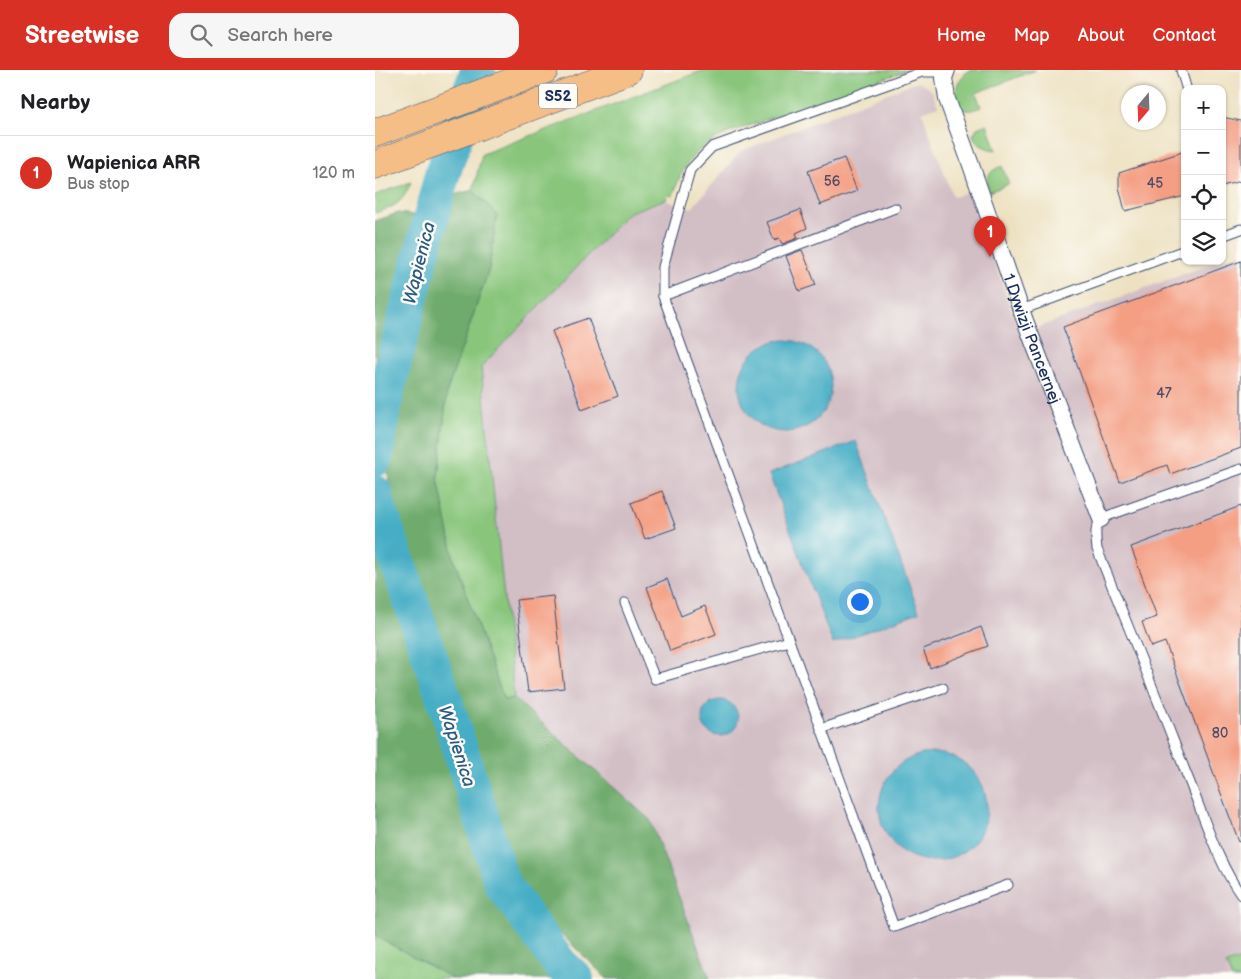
<!DOCTYPE html>
<html lang="en">
<head>
<meta charset="utf-8">
<style>
	body { margin:0; font-family:"Balsamiq Sans",sans-serif; background:#f6f6f6; color:#202124 }
	.controls { position:absolute; right:15px; top:15px; display:grid; overflow:hidden; border-radius:10px; box-shadow:0 1px 4px #0004 }
	.controls button { width:45px; height:45px; display:grid; place-items:center; padding:0; border:0; border-bottom:1px solid #e0e0e0; background:#fff; color:#202124; font:25px sans-serif }
	.compass { position:absolute; left:746px; top:15px; width:45px; height:45px; border-radius:50%; background:#fff; box-shadow:0 1px 4px #0004; rotate:199deg }
	.you { position:absolute; left:484px; top:531px; width:18px; height:18px; margin:-12px; border:4px solid #fff; border-radius:50%; background:#1a73e8; box-shadow:0 0 0 8px #1a73e833 }
	.badge { display:grid; place-items:center; width:32px; height:32px; border-radius:50%; background:#d93025; color:#fff; font-size:16px; font-weight:700 }
	.pin { position:absolute; translate:-50% -41px; filter:drop-shadow(0 1px 2px #0008) }
	.pin::after { content:''; position:absolute; top:26px; width:18px; height:15px; background:inherit; clip-path:polygon(0 0,100% 0,50% 100%) }
	.list { margin:0; padding:0; list-style:none }
	h2 { display:flex; justify-content:space-between; align-items:center; height:65px; margin:0; padding:0 20px; font-size:21px }
	h2 small { font-size:16px; font-weight:400; color:#757577 }
	.list li { display:grid; grid-template-columns:32px 1fr auto; gap:15px; align-items:center; box-sizing:border-box; height:75px; padding:0 20px; border-top:1px solid #e0e0e0 }
	.list b { display:block; font-size:19px; white-space:nowrap }
	.list p { margin:0; font-size:16px; white-space:nowrap; color:#757577 }
	.list em { font-size:16px; font-style:normal; color:#757577 }
	.icon { flex:none; width:28px; height:28px; fill:none; stroke:currentColor; stroke-width:2; stroke-linecap:round; stroke-linejoin:round }
	.map { position:relative; flex:none; width:866px; height:909px; overflow:hidden }
	header { display:flex; align-items:center; gap:30px; box-sizing:border-box; height:70px; padding:0 25px; background:#d93025; color:#fff }
	header strong { font-size:24px }
	nav { display:flex; gap:28px; margin-inline-start:auto; font-size:18px }
	.search { width:350px; height:45px; background:#f6f6f6; display:flex; align-items:center; gap:12px; box-sizing:border-box; padding:0 18px; border-radius:15px; color:#757577; font-size:19px }
	main { display:flex }
	aside { flex:1; background:#fff }
	.map>svg:first-child { display:block }
	.industrial { fill:#d2bec5 }
	.green { fill:#89c67c; stroke:#527a6d }
	.forest { fill:#6eab6c; stroke:#446d65 }
	.water { fill:#45adc5; stroke:#306e92 }
	.lines { fill:none; stroke-linecap:round; stroke-linejoin:round }
	.river { stroke:#45adc5; stroke-width:36 }
	.building { fill:#f49f84 }
	.lane-casing { stroke:#3a4a6d; stroke-width:11 }
	.street-casing { stroke:#3a4a6d; stroke-width:18 }
	.highway-casing { stroke:#3a4a6d; stroke-width:29 }
	.lane { stroke:#fff; stroke-width:9 }
	.street { stroke:#fff; stroke-width:16 }
	.highway { stroke:#f6be87; stroke-width:28 }
	.labels { text-anchor:middle; stroke-width:5; stroke-linejoin:round; paint-order:stroke }
	.number-label { font-size:14px; fill:#514b68 }
	.shield { fill:#fdfcf7; stroke:#5f6c8c; stroke-width:1 }
	.shield-label { font-size:15px; font-weight:bold; fill:#1b2f5e }
	.street-label { font-size:16px; fill:#1b2f5e; stroke:#fdfcf7 }
	.water-label { font-size:18px; font-style:italic; fill:#2a5b82; stroke:#fdfcf7 }
</style>
</head>
<body>
<header>
<strong>Streetwise</strong>
<div class="search"><svg class="icon" aria-label="search" viewBox="0 0 24 24"><circle cx="10" cy="10" r="6"/><path d="M15 15l6 6"/></svg>Search here</div>
<nav><a>Home</a><a>Map</a><a>About</a><a>Contact</a></nav>
</header>
<main>
<aside>
<h2>Nearby<small></small></h2>
<ul class="list">
<li><span class="badge">1</span><div><b>Wapienica ARR</b><p>Bus stop</p></div><em>120 m</em></li>
</ul>
</aside>
<div class="map">
<svg width="866" height="909" viewBox="0 0 866 909">
	<rect width="100%" height="100%" fill="#fdfcf7"/>
	<filter id="ink" filterUnits="userSpaceOnUse"><feTurbulence type="fractalNoise" baseFrequency=".02" numOctaves="2"/><feDisplacementMap in="SourceGraphic" scale="10" xChannelSelector="R" yChannelSelector="G"/><feConvolveMatrix kernelMatrix="1 2 1 2 8 2 1 2 1" color-interpolation-filters="sRGB"/></filter>
	<filter id="wash" filterUnits="userSpaceOnUse"><feTurbulence type="fractalNoise" baseFrequency=".0096" numOctaves="4" result="noise"/><feDisplacementMap in="SourceGraphic" scale="20" xChannelSelector="R" yChannelSelector="G"/><feGaussianBlur stdDeviation="1.12" result="paint"/><feColorMatrix in="noise" values="0 0 0 0 0 0 0 0 0 0 0 0 0 0 0 0 0 1.4 0 .05"/><feComposite in="paint" operator="in"/></filter>
	<g filter="url(#wash)">
		<rect width="100%" height="100%" fill="#ede1c1"/>
		<path class="industrial" d="M541,12L547,14L557,21L563,36L547,42L578,127L594,122L645,264L866,183V909H335L275,750L139,628L106,297L253,143L289,130L317,138L366,81Z"/>
		<g class="green">
			<path d="M329,0H533L353,63C321,77 308,93 298,126L293,125L291,130H288L253,143L106,297L139,628L129,630L79,490L63,408L72,321L114,199L122,145L98,120L107,84Z"/>
			<path d="M595,0H661L601,23L606,37C574,52 574,13 595,0Z"/>
			<path d="M612,54L621,80C611,79 601,75 598,65L602,58Z"/>
			<path d="M627,96L634,114L614,122C610,108 613,101 627,96Z"/>
			<path d="M36,112C27,134 21,136 0,143V125Z"/>
			<path d="M0,861L1,866L78,909H0Z"/>
			<path d="M866,889V909H857L851,894Z"/>
		</g>
		<g class="forest">
			<path d="M98,120L122,145L114,199L72,321L63,408L79,490L129,630L139,628L275,750L335,909H232L175,853L141,803L86,629L14,433L13,385L20,341L74,126Z"/>
			<path d="M23,143L38,145L40,159L0,328V151Z"/>
			<path d="M0,468L109,805L131,848L168,892L187,909H78L1,866Z"/>
		</g>
		<g class="water">
			<circle cx="410" cy="316" r="46"/>
			<path d="M481,371L544,542L458,574L394,404Z"/>
			<circle cx="345" cy="648" r="18"/>
			<circle cx="558" cy="737" r="54"/>
		</g>
		<g class="lines">
			<g class="river">
				<path d="M0,389L12,319L67,105L103,0"/>
				<path d="M0,423L1,430L72,637L127,814L185,894L201,909"/>
			</g>
		</g>
		<g id="blocks">
			<g class="building">
				<path d="M847,47L866,51V111L847,116Z"/>
				<path d="M810,81V126L750,141L744,117V103Z"/>
				<path d="M469,88L482,121L445,135L433,101Z"/>
				<path d="M425,140L432,158L421,163L423,168L407,174L404,168L399,170L392,152Z"/>
				<path d="M427,180L441,215L424,221L411,186Z"/>
				<path d="M866,191V378L795,404L792,395L745,412L688,257Z"/>
				<path d="M213,248L243,326L207,340L177,261Z"/>
				<path d="M287,421L301,458L270,469L256,433Z"/>
				<path d="M866,436V771L864,772L790,572L776,577L767,552L782,547L756,477Z"/>
				<path d="M292,509L306,546L330,536L341,564L295,581L272,517Z"/>
				<path d="M178,526L189,618L153,622L141,530Z"/>
				<path d="M606,557L613,576L555,598L548,579Z"/>
			</g>
		</g>
	</g>
	<g filter="url(#ink)">
		<use href="#blocks" fill-opacity="0" stroke="#3a4a6d" stroke-width="1"/>
		<g class="lines">
			<defs>
				<g id="lane">
					<path d="M806,0L811,17"/>
					<path d="M571,2H547L337,77L315,100L288,197V226L519,857L633,815"/>
					<path d="M847,166L866,159"/>
					<path d="M288,226L520,138"/>
					<path d="M646,240L810,180"/>
					<path d="M866,399L735,445C718,453 720,462 722,479C752,553 782,628 811,703C827,741 842,792 866,825"/>
					<path d="M250,533L280,609L414,571"/>
					<path d="M446,659L568,618"/>
				</g>
				<g id="street">
					<path id="s1" d="M572,0L569,8L572,29L596,95L646,240L726,449"/>
				</g>
				<g id="highway">
					<path d="M0,63L169,0"/>
					<path d="M0,95L253,0"/>
				</g>
			</defs>
			<use href="#lane" class="lane-casing"/>
			<use href="#street" class="street-casing"/>
			<use href="#highway" class="highway-casing"/>
			<use href="#lane" class="lane"/>
			<use href="#street" class="street"/>
			<use href="#highway" class="highway"/>
		</g>
	</g>
	<g class="labels">
		<g class="number-label">
			<text x="457" y="116">56</text>
			<text x="780" y="118">45</text>
			<text x="789" y="328">47</text>
			<text x="845" y="668">80</text>
		</g>
		<rect class="shield" x="164" y="13.5" width="38" height="25" rx="4"/>
		<g class="shield-label">
			<text x="183" y="31">S52</text>
		</g>
		<g class="street-label">
			<text dy="6" stroke="none"><textPath href="#s1" startOffset="284">1 Dywizji Pancernej</textPath></text>
		</g>
		<g class="water-label">
			<text transform="translate(44 193) rotate(-76)" y="6">Wapienica</text>
			<text transform="translate(82 676) rotate(72)" y="6">Wapienica</text>
		</g>
	</g>
</svg>
<div class="controls">
<button>+</button>
<button>−</button>
<button><svg class="icon" aria-label="locate" viewBox="0 0 24 24"><circle cx="12" cy="12" r="6"/><path d="M12 2v4M12 18v4M2 12h4M18 12h4"/></svg></button>
<button><svg class="icon" aria-label="layers" viewBox="0 0 24 24"><path d="M12 4l9 5-9 5-9-5zM3 14l9 5 9-5"/></svg></button>
</div>
<svg class="compass" viewBox="-18 -18 36 36"><path d="M0-13l5 13h-10z" fill="#e53935"/><path d="M0 13l5-13h-10z" fill="#757577"/></svg>
<div class="you"></div>
<div class="pin badge" style="left:615px;top:187px">1</div>
</div>
</main>
</body>
</html>
